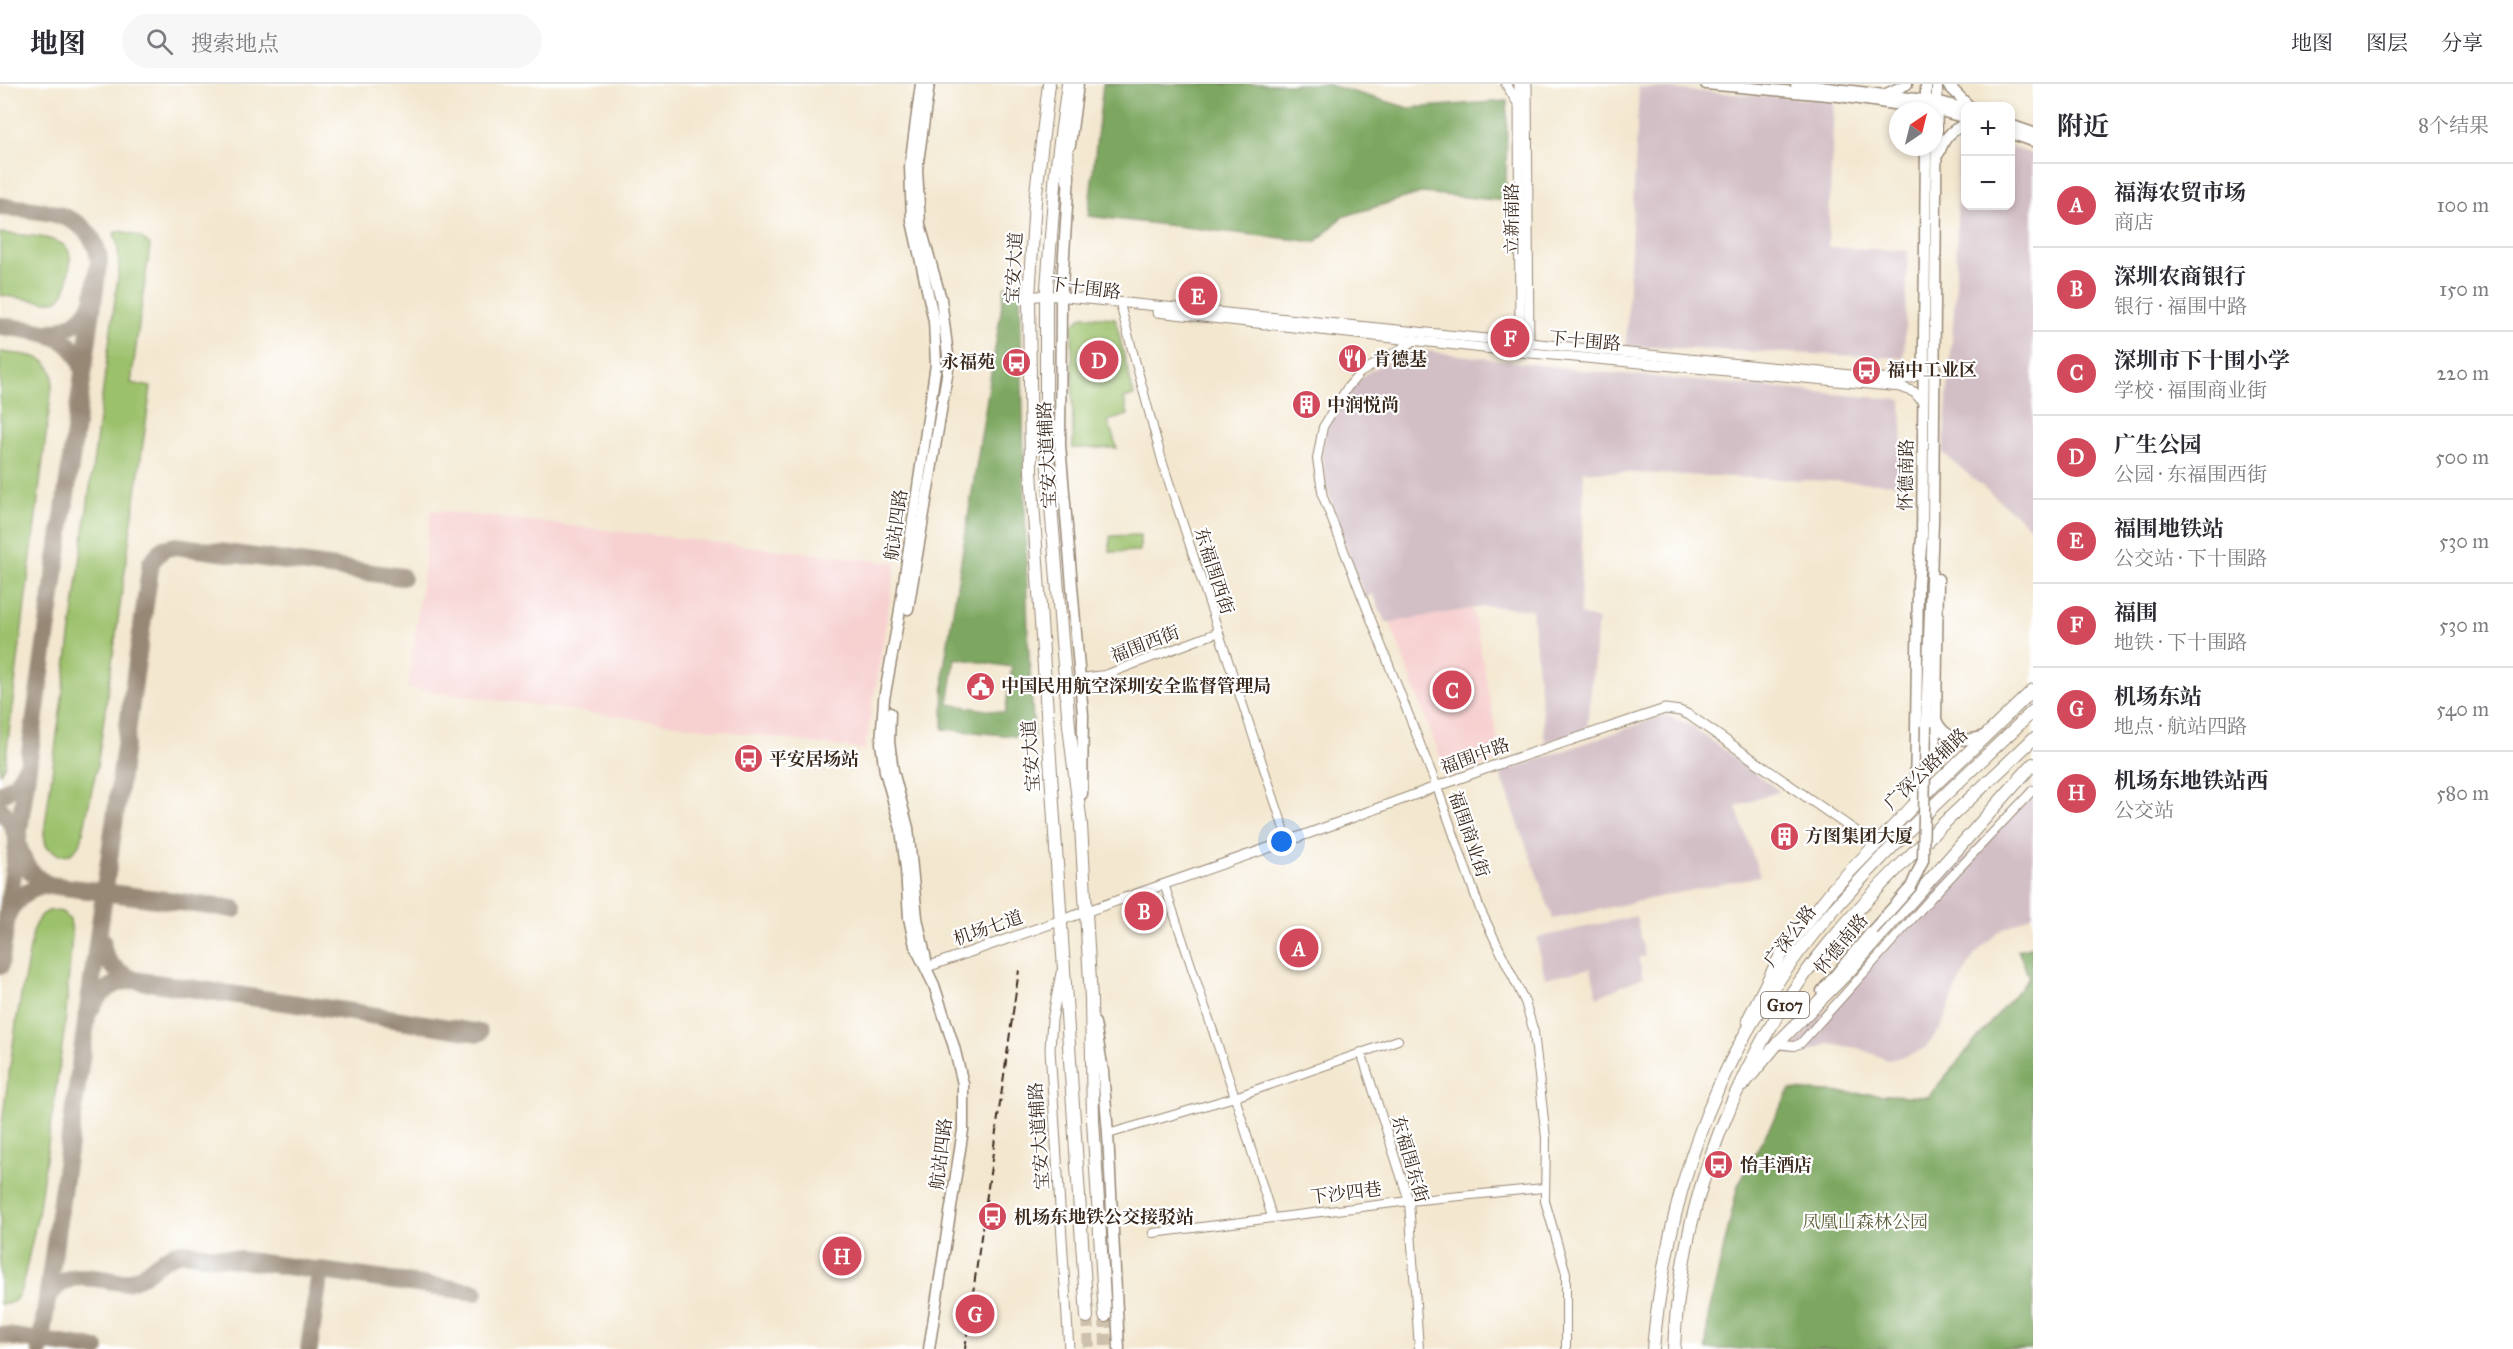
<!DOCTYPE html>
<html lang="zh">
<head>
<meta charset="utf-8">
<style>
	body { margin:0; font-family:"IM FELL Great Primer","Noto Serif SC",serif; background:#f7f7f7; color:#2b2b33 }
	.controls { position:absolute; right:18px; top:18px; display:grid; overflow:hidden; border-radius:12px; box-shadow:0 3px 9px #0003 }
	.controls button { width:54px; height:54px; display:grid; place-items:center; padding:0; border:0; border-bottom:2px solid #e1e1e2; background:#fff; color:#2b2b33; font:30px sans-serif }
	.compass { position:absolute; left:1889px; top:18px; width:54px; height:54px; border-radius:50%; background:#fff; box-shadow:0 3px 9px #0003; rotate:35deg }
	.you { position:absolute; left:1282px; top:758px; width:21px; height:21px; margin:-15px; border:4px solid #fff; border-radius:50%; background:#1a73e8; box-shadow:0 0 0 9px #1a73e833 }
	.badge { display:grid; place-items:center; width:39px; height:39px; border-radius:50%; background:#d1495b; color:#fff; font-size:20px; font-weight:700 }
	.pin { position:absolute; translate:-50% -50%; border:3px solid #fff; box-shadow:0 2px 6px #0006 }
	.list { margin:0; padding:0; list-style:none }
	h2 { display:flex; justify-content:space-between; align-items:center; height:78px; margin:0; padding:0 24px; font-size:26px }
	h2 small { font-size:20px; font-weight:400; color:#7c7c81 }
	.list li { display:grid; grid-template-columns:39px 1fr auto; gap:18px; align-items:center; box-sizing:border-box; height:84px; padding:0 24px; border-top:2px solid #e1e1e2 }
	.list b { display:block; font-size:22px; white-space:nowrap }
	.list p { margin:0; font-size:20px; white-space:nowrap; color:#7c7c81 }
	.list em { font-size:20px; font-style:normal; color:#7c7c81 }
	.icon { flex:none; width:33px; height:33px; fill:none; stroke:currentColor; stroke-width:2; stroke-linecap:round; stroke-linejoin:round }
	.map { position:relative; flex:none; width:2033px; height:1265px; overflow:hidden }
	header { display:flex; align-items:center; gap:36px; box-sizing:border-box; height:84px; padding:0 30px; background:#fff; border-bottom:2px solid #e1e1e2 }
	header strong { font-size:28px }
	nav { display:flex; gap:33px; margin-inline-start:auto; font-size:21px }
	.search { width:420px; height:54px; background:#f7f7f7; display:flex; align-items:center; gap:15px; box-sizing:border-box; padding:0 21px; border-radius:33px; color:#7c7c81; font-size:22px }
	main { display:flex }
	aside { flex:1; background:#fff }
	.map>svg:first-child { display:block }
	.built { fill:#f7d0d0 }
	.industrial { fill:#d2bec5 }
	.green { fill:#9cc16c; stroke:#6c7645; stroke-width:1.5 }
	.forest { fill:#7da760; stroke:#5c683f; stroke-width:1.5; fill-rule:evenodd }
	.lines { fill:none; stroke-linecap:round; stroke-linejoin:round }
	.taxiway { stroke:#978876; stroke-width:18 }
	.primary-tunnel { stroke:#cec1ac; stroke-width:12; stroke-dasharray:12 6; stroke-linecap:butt }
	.minor-casing { stroke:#978876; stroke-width:10 }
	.tertiary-casing { stroke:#978876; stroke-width:11 }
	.secondary-casing { stroke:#978876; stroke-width:13 }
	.primary-casing { stroke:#978876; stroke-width:14 }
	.trunk-casing { stroke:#978876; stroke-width:14 }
	.minor { stroke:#fff; stroke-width:8 }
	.tertiary { stroke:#fff; stroke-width:9 }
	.secondary { stroke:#fff; stroke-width:10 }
	.primary { stroke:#fff; stroke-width:12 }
	.trunk { stroke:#fff; stroke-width:12 }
	.rail { stroke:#3b2a1e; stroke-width:2; stroke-dasharray:9 4.5; stroke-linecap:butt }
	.secondary-bridge-casing { stroke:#978876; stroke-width:13; stroke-linecap:butt }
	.secondary-bridge { stroke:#fff; stroke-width:10 }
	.labels { text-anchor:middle; stroke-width:4.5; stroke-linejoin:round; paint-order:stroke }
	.shield { fill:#fff; stroke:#766a62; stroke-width:1.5 }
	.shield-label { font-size:16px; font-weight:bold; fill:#3b2a1e }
	.street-label { font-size:18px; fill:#3b2a1e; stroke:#fff }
	.poi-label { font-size:18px; font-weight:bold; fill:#3b2a1e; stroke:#fff; text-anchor:start }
	.park-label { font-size:18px; fill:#5d5f39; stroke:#fff }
</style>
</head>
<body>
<header>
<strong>地图</strong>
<div class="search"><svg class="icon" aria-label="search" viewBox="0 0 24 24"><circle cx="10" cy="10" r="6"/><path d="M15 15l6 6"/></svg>搜索地点</div>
<nav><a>地图</a><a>图层</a><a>分享</a></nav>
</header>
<main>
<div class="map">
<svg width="2033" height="1265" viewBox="0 0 2033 1265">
	<rect width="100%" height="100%" fill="#fff"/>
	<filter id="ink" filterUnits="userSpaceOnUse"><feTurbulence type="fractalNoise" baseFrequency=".0167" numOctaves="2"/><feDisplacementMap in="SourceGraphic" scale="12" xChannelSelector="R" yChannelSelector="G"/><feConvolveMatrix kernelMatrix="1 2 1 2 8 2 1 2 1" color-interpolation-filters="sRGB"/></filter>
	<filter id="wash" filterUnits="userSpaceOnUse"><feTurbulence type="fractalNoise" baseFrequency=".008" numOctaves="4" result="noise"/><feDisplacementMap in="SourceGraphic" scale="24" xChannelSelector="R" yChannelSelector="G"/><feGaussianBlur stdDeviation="1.35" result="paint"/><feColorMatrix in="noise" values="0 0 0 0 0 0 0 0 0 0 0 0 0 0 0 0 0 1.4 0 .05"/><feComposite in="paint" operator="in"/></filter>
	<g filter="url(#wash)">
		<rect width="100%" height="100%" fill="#f3e7cf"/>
		<g class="built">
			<path d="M431,426L896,479L865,666L408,604Z"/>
			<path d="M1473,525L1501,675L1448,694L1390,538Z"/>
		</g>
		<g class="industrial">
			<path d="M1639,3L1834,17L1828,163L1908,167L1904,274L1626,262Z"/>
			<path d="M1965,52L1966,122H2010L2011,62L2033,71V445L1943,369L1956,202L1958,55Z"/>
			<path d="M1411,265L1589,287L1901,316L1904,400L1584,387L1580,530L1598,536L1587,645L1545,658L1532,526L1488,522L1386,539L1373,510L1365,514L1342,452L1326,400L1322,370L1326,346L1339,318L1365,290Z"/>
			<path d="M1665,631L1692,642L1779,707L1736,723L1760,792L1553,835L1500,689Z"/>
			<path d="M2033,702V831L2003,845L1988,857L1973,873L1958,901L1941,944L1925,964L1910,971L1888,976L1858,964L1828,960L1803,970L1792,972L1787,969L1915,825Z"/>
			<path d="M1636,832L1645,872L1638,874L1643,893L1597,913L1591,884L1545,894L1536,854Z"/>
		</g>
		<g class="green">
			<path d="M121,147L140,153L150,161L131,299L151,303L98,677L81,758L71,770L59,771L46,762L44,749L119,185L118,162L114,149Z"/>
			<path d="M0,149C17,151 63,151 69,168C71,174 70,181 69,187C68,199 67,207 58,216L45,218L0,211Z"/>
			<path d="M1083,232L1115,234L1134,312L1124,314L1128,331L1108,337L1117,364H1073L1072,241Z"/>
			<path d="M0,268C20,271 52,268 53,295L5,681L0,689Z"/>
			<path d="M1140,451V467L1110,468V452Z"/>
			<path d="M50,826L62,828L70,836L72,849L65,942L38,1130L22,1203C18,1215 13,1221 0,1220V1052L17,933L34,843L40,832Z"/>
		</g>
		<g class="forest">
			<path d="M1103,0H1326L1409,24L1507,17L1506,117L1421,109L1342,133L1316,158L1088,132Z"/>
			<path d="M1005,202L1020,203L1028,556L1034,654L943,645L944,584ZM955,574L1012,583L1005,629L948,620Z"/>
			<path d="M2033,862V1265H1706L1708,1233L1738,1101L1790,1006L1928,1013L2029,893L2018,866Z"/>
		</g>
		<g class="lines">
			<g class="taxiway">
				<path d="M0,122C40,128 92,125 99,176L0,882"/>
				<path d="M0,242C34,247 76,246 83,288"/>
				<path d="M48,249C68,245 85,237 93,217"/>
				<path d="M0,711L16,700L26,684"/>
				<path d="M0,725C27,749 8,780 49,801"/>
				<path d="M8,830C17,813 30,803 49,801L234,825"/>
				<path d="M99,856H102C103,878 115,887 134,896"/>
				<path d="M90,926C101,907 111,898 134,896L352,928L479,949"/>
				<path d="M47,1215C64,1188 80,1192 108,1196C113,1197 121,1199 126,1198C149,1194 157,1172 182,1168L475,1208"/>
				<path d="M0,1251L96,1265"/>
				<path d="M40,1265L151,478L163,465L176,462L402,493"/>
				<path d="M309,1265L320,1186"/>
			</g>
		</g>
	</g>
	<g filter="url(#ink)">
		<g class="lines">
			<g class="primary-tunnel">
				<path d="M1105,1232L1106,1265"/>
				<path d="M1087,1233L1089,1265"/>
			</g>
			<defs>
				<g id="minor">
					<path d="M1121,224L1163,380L1288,757"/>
					<path d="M1414,257L1360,289L1347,304L1323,343L1317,375L1323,413L1437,703L1480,825L1525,918L1534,948L1546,1054L1545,1117L1566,1189V1265"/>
					<path d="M1080,594L1105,591L1219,548"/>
					<path d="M1164,800L1235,1013L1272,1133"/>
					<path d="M1777,960L1794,962L1801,959L1931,814L2033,706"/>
					<path d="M1361,968L1409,1117L1419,1265"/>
					<path d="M1108,1050L1235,1013L1398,956"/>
					<path d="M1153,1149L1409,1117L1544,1104"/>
				</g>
				<g id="tertiary">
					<path d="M1506,0L1517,18"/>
					<path d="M1519,0L1520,265"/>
					<path d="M1527,0L1529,263"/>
					<path d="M1029,213L1046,211L1901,296L1914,293L1924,282"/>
					<path d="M1157,228L1520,268L1901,303L1914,308L1923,318"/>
					<path d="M927,883L1288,757L1493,682L1665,625L1680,627L1689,631L1874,760"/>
					<path d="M1061,889L1052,936L1050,965L1069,1265"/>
				</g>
				<g id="secondary">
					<path d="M921,0L910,82L912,137L934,237L936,280L899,532L884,615L881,659L885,687L901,745L906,785L909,834L915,862L934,901L954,963L963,1000V1046L929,1265"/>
					<path d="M1706,0L1839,12L1941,27L1966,34"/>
					<path d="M1796,0L1940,18L1966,25"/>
					<path d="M1947,0L1969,22"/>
					<path d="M1886,10L1907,0"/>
					<path d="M1926,21V0"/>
					<path d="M2010,41L2033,49"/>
					<path d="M2010,49L2033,57"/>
					<path d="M1070,61L1078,0"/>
					<path d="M1939,69C1944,54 1951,46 1966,40"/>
					<path d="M1069,91L1061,218L1060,361L1083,631L1082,710"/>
					<path d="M1938,495L1936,636C1945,657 1967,659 1986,651"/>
					<path d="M908,525L949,279L941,215L920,141L917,85L929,0"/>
					<path d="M890,629L889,658L893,687L908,744L917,834L926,876"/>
					<path d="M1926,642L1933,438L1937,0"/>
					<path d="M1918,669L1928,672L1935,667L1936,637"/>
					<path d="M1915,720L1918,499L1922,453L1926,63"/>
					<path d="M1822,907L1873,846"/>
					<path d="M1095,939L1103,987L1108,1050L1119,1265"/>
				</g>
				<g id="primary">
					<path d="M1049,0L1035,117L1029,213L1031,387L1087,1233"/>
					<path d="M1068,0L1056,87L1046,217V361L1069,642L1081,741L1091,915L1093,1036L1105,1232"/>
					<path d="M1067,53L1068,97"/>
					<path d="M1748,936L1781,871L1833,805L1915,720L2033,606"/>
					<path d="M1743,1001L1777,960L1849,887L2033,680"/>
				</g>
				<g id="trunk">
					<path d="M1653,1265C1669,1096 1721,954 1834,825C1895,755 1966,692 2033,627"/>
					<path d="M1674,1265C1680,1120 1737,969 1831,857C1891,784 1965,721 2033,655"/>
				</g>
			</defs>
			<use href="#minor" class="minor-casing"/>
			<use href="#tertiary" class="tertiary-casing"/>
			<use href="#secondary" class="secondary-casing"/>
			<use href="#primary" class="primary-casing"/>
			<use href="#trunk" class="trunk-casing"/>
			<use href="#minor" class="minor"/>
			<use href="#tertiary" class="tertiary"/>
			<use href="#secondary" class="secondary"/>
			<use href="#primary" class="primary"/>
			<use href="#trunk" class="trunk"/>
			<path class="rail" d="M965,1265L1019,886"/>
			<defs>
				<path id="secondary-bridge" d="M1873,846L1911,803L1923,776L1926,642"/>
			</defs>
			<use href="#secondary-bridge" class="secondary-bridge-casing"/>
			<use href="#secondary-bridge" class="secondary-bridge"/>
		</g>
	</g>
	<defs>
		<symbol id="restaurant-disc" viewBox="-11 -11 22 22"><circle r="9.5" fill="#d1495b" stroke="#fff"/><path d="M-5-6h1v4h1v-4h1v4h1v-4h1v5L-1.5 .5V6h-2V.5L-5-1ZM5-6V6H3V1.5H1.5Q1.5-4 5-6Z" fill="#fff"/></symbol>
		<symbol id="bus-disc" viewBox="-11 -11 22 22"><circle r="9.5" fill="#d1495b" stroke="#fff"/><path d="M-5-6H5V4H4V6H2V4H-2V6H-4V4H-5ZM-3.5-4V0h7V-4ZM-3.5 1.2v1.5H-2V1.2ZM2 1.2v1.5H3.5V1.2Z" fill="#fff"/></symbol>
		<symbol id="building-disc" viewBox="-11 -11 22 22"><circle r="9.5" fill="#d1495b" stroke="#fff"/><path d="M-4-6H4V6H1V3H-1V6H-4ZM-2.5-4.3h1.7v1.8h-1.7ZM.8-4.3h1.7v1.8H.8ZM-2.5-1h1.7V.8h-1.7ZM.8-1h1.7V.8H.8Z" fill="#fff"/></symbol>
		<symbol id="civic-disc" viewBox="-11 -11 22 22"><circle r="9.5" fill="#d1495b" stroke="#fff"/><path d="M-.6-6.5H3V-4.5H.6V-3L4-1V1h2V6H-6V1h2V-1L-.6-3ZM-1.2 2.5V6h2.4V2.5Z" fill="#fff"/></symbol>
	</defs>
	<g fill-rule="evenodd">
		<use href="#restaurant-disc" x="1336" y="258" width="33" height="33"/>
		<use href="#bus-disc" x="1000" y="262" width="33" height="33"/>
		<use href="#bus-disc" x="1850" y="270" width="33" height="33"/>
		<use href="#building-disc" x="1290" y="304" width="33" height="33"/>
		<use href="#civic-disc" x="964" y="586" width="33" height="33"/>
		<use href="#bus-disc" x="732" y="658" width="33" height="33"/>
		<use href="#building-disc" x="1768" y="736" width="33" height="33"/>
		<use href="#bus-disc" x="1702" y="1064" width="33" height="33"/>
		<use href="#bus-disc" x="976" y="1116" width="33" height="33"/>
	</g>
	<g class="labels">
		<rect class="shield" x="1761" y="908" width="48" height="26" rx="4.5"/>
		<g class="shield-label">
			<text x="1785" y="927">G107</text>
		</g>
		<g class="street-label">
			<text transform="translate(1512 135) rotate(-90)" y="6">立新南路</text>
			<text transform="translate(1014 184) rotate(-87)" y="6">宝安大道</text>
			<text transform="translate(1085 204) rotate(7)" y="6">下十围路</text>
			<text transform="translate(1585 257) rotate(5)" y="6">下十围路</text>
			<text transform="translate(1047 371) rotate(-93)" y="6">宝安大道辅路</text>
			<text transform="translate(1906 391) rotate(-89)" y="6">怀德南路</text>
			<text transform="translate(896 441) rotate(-82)" y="6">航站四路</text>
			<text transform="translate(1214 487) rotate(72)" y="6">东福围西街</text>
			<text transform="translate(1145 560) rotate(-21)" y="6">福围西街</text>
			<text transform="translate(1031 672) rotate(-94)" y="6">宝安大道</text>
			<text transform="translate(1475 672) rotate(-20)" y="6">福围中路</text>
			<text transform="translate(1926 685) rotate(-44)" y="6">广深公路辅路</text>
			<text transform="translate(1469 750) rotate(71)" y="6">福围商业街</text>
			<text transform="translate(988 844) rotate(-19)" y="6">机场七道</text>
			<text transform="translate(1790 852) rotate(-52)" y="6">广深公路</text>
			<text transform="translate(1841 860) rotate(-50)" y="6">怀德南路</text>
			<text transform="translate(1039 1052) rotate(-94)" y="6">宝安大道辅路</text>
			<text transform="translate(941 1070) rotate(-83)" y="6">航站四路</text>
			<text transform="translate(1410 1075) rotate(74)" y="6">东福围东街</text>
			<text transform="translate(1346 1109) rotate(-7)" y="6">下沙四巷</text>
		</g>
		<g class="poi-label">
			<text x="1373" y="281">肯德基</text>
			<text x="995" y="284" text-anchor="end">永福苑</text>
			<text x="1887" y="292">福中工业区</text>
			<text x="1327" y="327">中润悦尚</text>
			<text x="1001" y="608">中国民用航空深圳安全监督管理局</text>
			<text x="769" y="681">平安居场站</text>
			<text x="1805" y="758">方图集团大厦</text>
			<text x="1740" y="1087">怡丰酒店</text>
			<text x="1014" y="1139">机场东地铁公交接驳站</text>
		</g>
		<g class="park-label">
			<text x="1865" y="1144">凤凰山森林公园</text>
		</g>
	</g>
</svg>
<div class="controls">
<button>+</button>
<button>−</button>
</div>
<svg class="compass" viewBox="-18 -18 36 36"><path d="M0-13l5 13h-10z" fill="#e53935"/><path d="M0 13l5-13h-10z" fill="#7c7c81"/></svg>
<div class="you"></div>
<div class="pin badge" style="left:1299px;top:864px">A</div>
<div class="pin badge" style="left:1144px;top:827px">B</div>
<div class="pin badge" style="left:1452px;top:606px">C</div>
<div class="pin badge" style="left:1099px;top:276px">D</div>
<div class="pin badge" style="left:1198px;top:212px">E</div>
<div class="pin badge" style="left:1510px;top:254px">F</div>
<div class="pin badge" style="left:975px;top:1230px">G</div>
<div class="pin badge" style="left:842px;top:1172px">H</div>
</div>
<aside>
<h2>附近<small>8个结果</small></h2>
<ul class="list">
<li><span class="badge">A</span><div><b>福海农贸市场</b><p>商店</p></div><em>100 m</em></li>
<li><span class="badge">B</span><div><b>深圳农商银行</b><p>银行 · 福围中路</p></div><em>150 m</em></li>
<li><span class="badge">C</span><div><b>深圳市下十围小学</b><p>学校 · 福围商业街</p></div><em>220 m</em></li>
<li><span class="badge">D</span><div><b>广生公园</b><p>公园 · 东福围西街</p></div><em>500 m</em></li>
<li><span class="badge">E</span><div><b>福围地铁站</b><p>公交站 · 下十围路</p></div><em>530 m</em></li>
<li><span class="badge">F</span><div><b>福围</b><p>地铁 · 下十围路</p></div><em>530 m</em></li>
<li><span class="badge">G</span><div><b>机场东站</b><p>地点 · 航站四路</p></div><em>540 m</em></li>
<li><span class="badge">H</span><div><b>机场东地铁站西</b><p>公交站</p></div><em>580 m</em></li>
</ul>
</aside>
</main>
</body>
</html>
